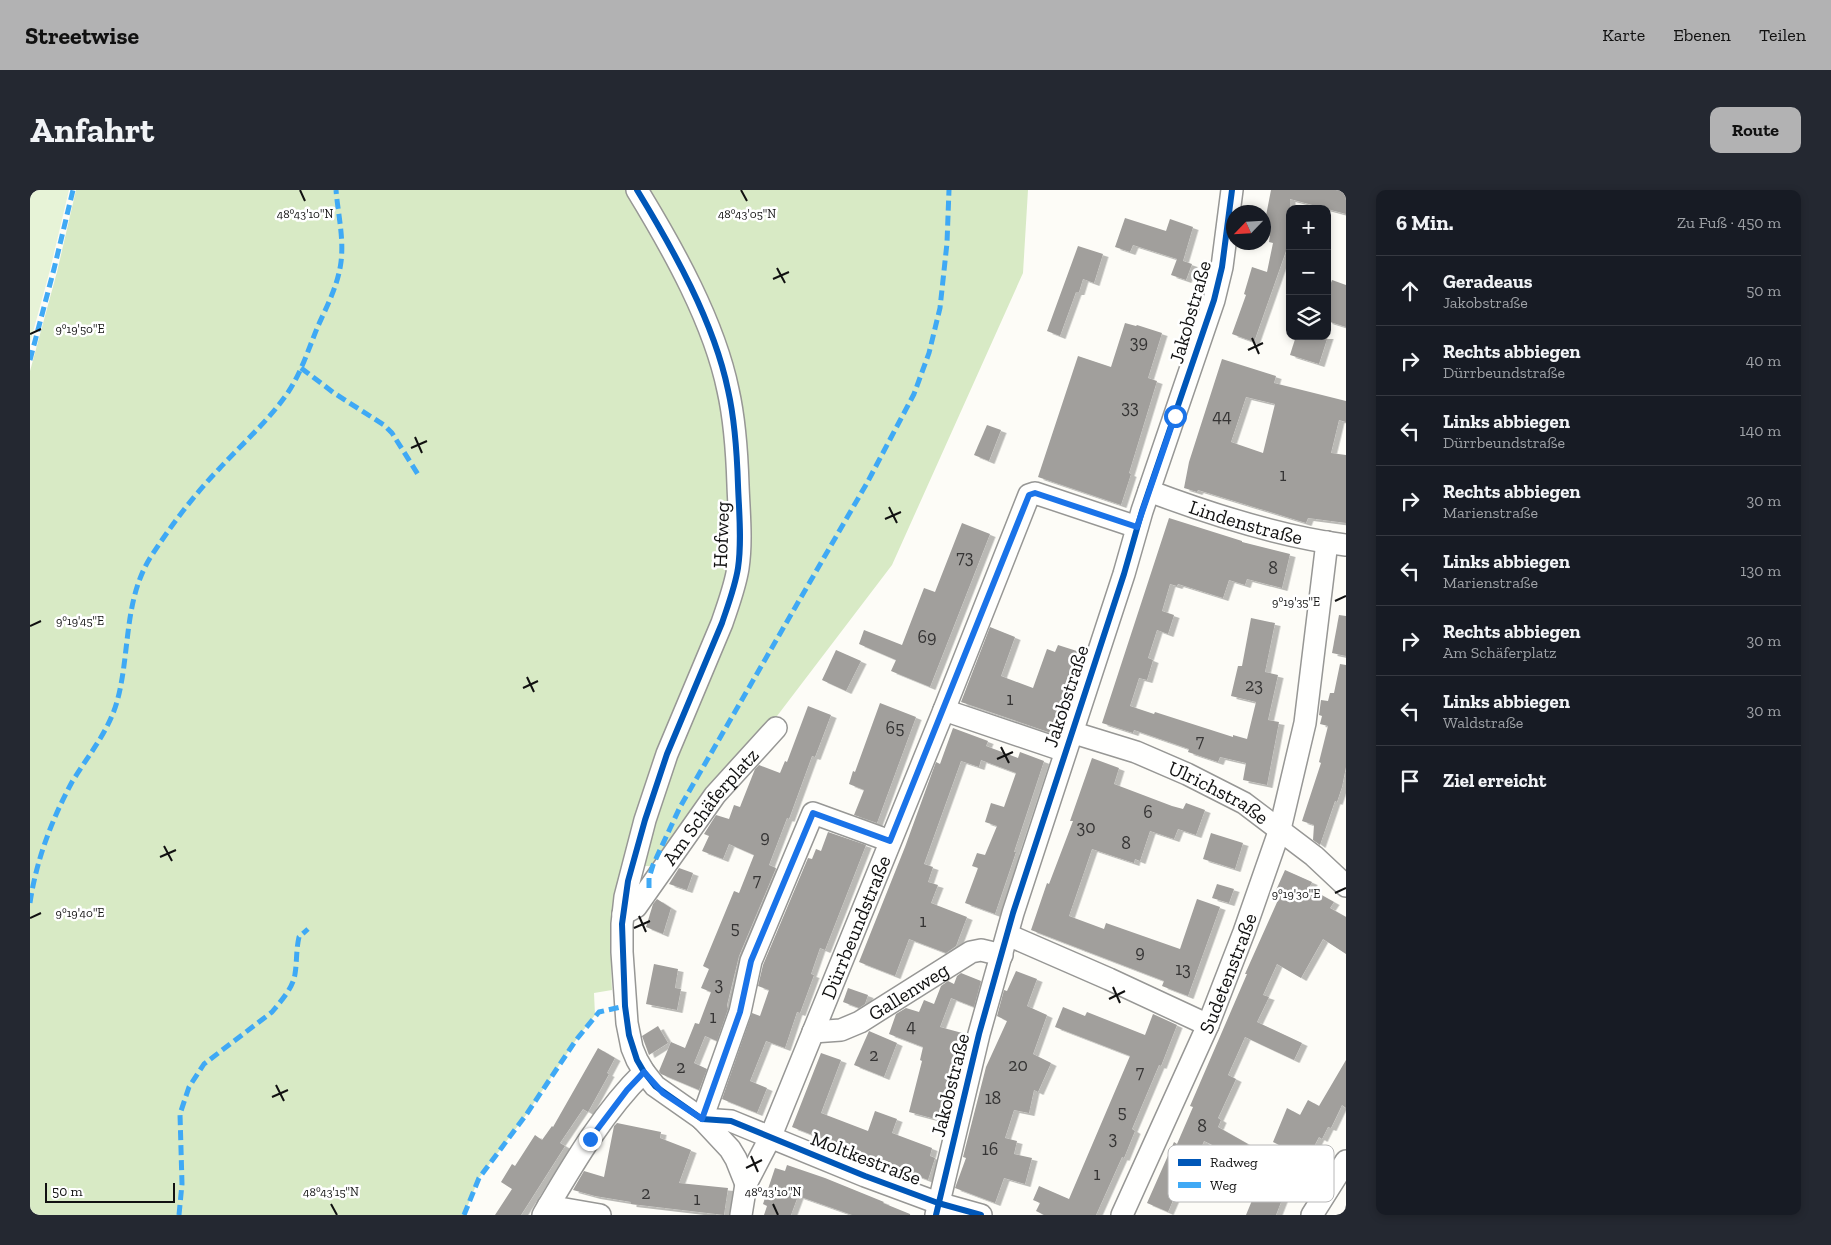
<!DOCTYPE html>
<html lang="de">
<head>
<meta charset="utf-8">
<style>
	body { margin:0; font-family:"Zilla Slab",serif; background:#242831; color:#f1f3f6 }
	.controls { position:absolute; right:15px; top:15px; display:grid; overflow:hidden; border-radius:10px; box-shadow:0 2px 8px #0003 }
	.controls button { width:45px; height:45px; display:grid; place-items:center; padding:0; border:0; border-bottom:1px solid #363941; background:#171b24; color:#f1f3f6; font:25px sans-serif }
	.compass { position:absolute; left:1196px; top:15px; width:45px; height:45px; border-radius:50%; background:#171b24; box-shadow:0 2px 8px #0003; rotate:245deg }
	.scale { position:absolute; left:15px; bottom:12px; width:130px; box-sizing:border-box; padding-left:5px; border:2px solid #111; border-top:0; font-size:14px; line-height:18px; white-space:nowrap; color:#111; -webkit-text-stroke:4px #fff; paint-order:stroke }
	.stop { position:absolute; width:15px; height:15px; margin:-11px; border:4px solid #1a73e8; border-radius:50%; background:#fff }
	.stop.end { background:#1a73e8; border-color:#fff; box-shadow:0 1px 5px #0008 }
	.list { margin:0; padding:0; list-style:none }
	h2 { display:flex; justify-content:space-between; align-items:center; height:65px; margin:0; padding:0 20px; font-size:21px }
	h2 small { font-size:16px; font-weight:400; color:#9ea1a6 }
	.list li { display:grid; grid-template-columns:32px 1fr auto; gap:15px; align-items:center; box-sizing:border-box; height:70px; padding:0 20px; border-top:1px solid #363941 }
	.list b { display:block; font-size:19px; white-space:nowrap }
	.list p { margin:0; font-size:16px; white-space:nowrap; color:#9ea1a6 }
	.list em { font-size:16px; font-style:normal; color:#9ea1a6 }
	.icon { flex:none; width:28px; height:28px; fill:none; stroke:currentColor; stroke-width:2; stroke-linecap:round; stroke-linejoin:round }
	.map { position:relative; flex:none; width:1316px; height:1025px; overflow:hidden; border-radius:10px }
	header { display:flex; align-items:center; gap:30px; box-sizing:border-box; height:70px; padding:0 25px; background:#b2b2b3; color:#111 }
	header strong { font-size:24px }
	nav { display:flex; gap:28px; margin-inline-start:auto; font-size:18px }
	.intro { display:flex; align-items:center; justify-content:space-between; box-sizing:border-box; height:120px; padding:0 30px }
	h1 { margin:0; font-size:35px }
	.button { padding:12px 22px; border-radius:10px; background:#b2b2b3; color:#111; font-size:18px; font-weight:700 }
	main { display:flex; gap:30px; padding:0 30px }
	aside { flex:1; background:#171b24; border-radius:10px; box-shadow:0 2px 8px #0003 }
	.map>svg:first-child { display:block }
	.green { fill:#e7f3d7 }
	.forest { fill:#d8eac5 }
	.building { fill:#a19f9c; fill-rule:evenodd; filter:url(#shadow) }
	.lines { fill:none; stroke-linecap:round; stroke-linejoin:round }
	.minor-casing { stroke:#979795; stroke-width:24 }
	.minor { stroke:#fffffe; stroke-width:21 }
	.quiet { stroke:#3fa9f5; stroke-width:5; stroke-dasharray:10 5; stroke-linecap:butt }
	.cycleway-casing { stroke:#fff; stroke-width:9 }
	.cycleway { stroke:#0057b8; stroke-width:6 }
	.route { stroke:#1a73e8; stroke-width:6 }
	.ticks { fill:none; stroke:#111; stroke-width:2 }
	.labels { text-anchor:middle; stroke-width:5; stroke-linejoin:round; paint-order:stroke }
	.number-label { font-size:18px; fill:#353434 }
	.street-label { font-size:20px; fill:#111; stroke:#fff }
	.key { fill:#fff; stroke:#b8b8b8; stroke-width:1 }
	.key-label { font-size:14px; fill:#111 }
	.ticks-label { font-size:12px; text-anchor:middle; fill:#111; stroke:#fff; stroke-width:5; stroke-linejoin:round; paint-order:stroke }
</style>
</head>
<body>
<header>
<strong>Streetwise</strong>
<nav><a>Karte</a><a>Ebenen</a><a>Teilen</a></nav>
</header>
<div class="intro"><h1>Anfahrt</h1><a class="button">Route</a></div>
<main>
<div class="map">
<svg width="1316" height="1025" viewBox="0 0 1316 1025">
	<defs>
		<filter id="shadow"><feDropShadow dx="5.5" dy="3" stdDeviation="0" flood-color="#0004"/></filter>
	</defs>
	<rect width="100%" height="100%" fill="#fdfcf7"/>
	<path class="green" d="M0,0H39L20,80L0,153Z"/>
	<path class="forest" d="M46,0H998L993,83L862,375L728,551L629,677L592,674C582,719 580,754 582,800L564,803L565,825L546,850L496,925L449,988L434,1025H0V181L27,82Z"/>
	<g class="building">
		<path d="M1241,0H1316V24L1260,9V62L1256,61L1224,152L1202,144L1216,105L1214,104L1222,77L1237,82L1243,53L1239,52L1240,44L1234,42V36Z"/>
		<path d="M1095,28L1136,41L1140,29L1163,37L1153,71L1162,74L1156,90L1141,85L1147,69L1103,55L1100,62L1085,57Z"/>
		<path d="M1048,56L1073,64L1064,93L1053,89L1049,102H1046L1030,146L1017,141Z"/>
		<path d="M1302,90L1316,95V137L1297,131V103Z"/>
		<path d="M1095,133L1106,136L1107,135L1132,143L1118,188L1127,191L1099,283L1101,284L1091,315L1008,287L1048,166L1081,177Z"/>
		<path d="M1266,146H1298L1289,174L1260,165Z"/>
		<path d="M1192,169L1246,186L1244,193L1316,211V232L1309,230L1301,263L1316,265V333L1278,328L1276,333L1168,300L1167,302L1154,298L1159,272ZM1216,207L1245,214L1233,263L1201,252Z"/>
		<path d="M957,235L971,240L959,271L944,265Z"/>
		<path d="M1139,328L1212,351V352L1260,364L1252,398L1217,389L1215,395L1199,390L1193,408L1148,394L1147,396L1140,394L1132,421L1144,425L1138,444L1127,440L1118,468L1123,470L1117,490L1109,488L1100,516L1124,524L1125,522L1203,547V545L1217,549L1226,512L1201,506L1208,476H1212L1221,428L1245,433L1235,482L1248,485L1238,530L1249,532L1237,595L1213,590L1216,573L1190,567L1188,572L1158,562L1159,559L1104,540L1103,543L1072,533Z"/>
		<path d="M932,333L960,344L900,497L861,481L866,470L829,454L834,440L872,455L894,398L905,402Z"/>
		<path d="M1309,425L1316,426V466L1302,463Z"/>
		<path d="M960,437L985,447L971,486L1003,498L1017,459L1025,462L1028,455L1053,463L1024,544L931,512Z"/>
		<path d="M806,460L831,471L816,501L792,490Z"/>
		<path d="M1310,474L1316,475V577L1312,597L1307,612L1305,611L1290,655L1283,650L1284,635L1272,631L1291,573L1289,572L1298,536L1290,534L1292,526L1289,525L1291,510L1298,511L1300,503H1304Z"/>
		<path d="M850,513L886,527L847,633L824,625L834,600L819,594L823,581L825,582Z"/>
		<path d="M778,516L801,525L785,567L782,566L759,629L757,628L739,675L746,678L709,766L697,815L698,819L687,851L675,846L664,873L677,879L669,900L631,884L629,881L641,852L655,858L665,833L669,834L681,802L671,798L679,779L673,776L704,701L709,703L724,665L699,654L693,669L672,661L679,646L674,644L686,625L699,629L704,615L710,617L725,579L729,575L750,583L755,571L757,572Z"/>
		<path d="M923,538L958,551L956,556L988,568L990,562L1014,571L984,662H986L965,724L935,713L948,678L942,676L947,663L955,665L967,636L955,632L961,613L974,617L986,583L951,570L949,577L931,571L894,674L903,677L898,692L908,695L901,713L937,727L926,756L916,763L879,749L865,786L829,772L875,657L903,580L906,572L910,574Z"/>
		<path d="M1062,568L1089,578L1084,594L1142,616L1153,619L1156,613L1175,620L1166,645L1148,639L1144,649L1120,641L1110,671L1105,669L1104,673L1062,659L1039,726L1074,739L1076,733L1150,759L1167,709L1190,717L1158,806L1132,796L1134,791L1001,740L1017,693L1019,694L1043,631H1040Z"/>
		<path d="M798,642L836,655L795,760L790,758L781,784L784,785L770,823L767,822L755,858L736,851L720,891L737,898L727,923L692,909L722,823L730,826L739,800L728,796L733,775L778,668L782,669L786,659L791,661Z"/>
		<path d="M1181,643L1213,653L1205,679L1173,669Z"/>
		<path d="M649,678L663,683L657,700L639,694Z"/>
		<path d="M1255,680L1282,692L1279,698L1304,712L1300,718L1316,727V764L1293,749L1271,788L1247,774L1233,805L1239,807L1227,832L1272,853L1264,870L1215,847L1198,885L1206,889L1188,928L1191,930L1188,937L1218,954L1210,968L1174,951L1156,994L1151,992L1138,1022L1117,1013L1144,952L1147,954L1163,917L1160,916L1217,784H1215L1248,710L1243,707Z"/>
		<path d="M1187,694L1204,699L1199,713L1182,708Z"/>
		<path d="M627,709L641,718L633,744L616,737L623,714Z"/>
		<path d="M624,774L648,779L645,798L651,799L647,820L616,814Z"/>
		<path d="M986,781L1007,789L997,816L1017,825L1003,864L1021,873L1008,902L1004,900L999,923L984,920L975,948L987,951L984,964L1002,968L995,994L974,988L965,1013L925,998L936,968L933,967L956,877L977,831L967,826L974,800L977,801Z"/>
		<path d="M931,783L951,791L944,817L921,808L910,837L936,844L913,931L879,922L892,871L890,870L893,857L859,844L866,824L876,818L889,822L894,810L904,814L911,796L918,791L924,794L927,786Z"/>
		<path d="M818,798L838,805L835,814L829,818L813,812Z"/>
		<path d="M1033,817L1055,826L1057,822L1115,845L1123,824L1147,835L1131,876L1129,875L1102,939L1105,941L1094,968L1092,967L1066,1025H1014L1006,1021L1010,1013L1003,1010L1009,996L1039,1009L1100,866L1025,837Z"/>
		<path d="M628,836L638,853L619,865L612,846Z"/>
		<path d="M839,841L867,853L854,887L824,875Z"/>
		<path d="M568,858L585,868L577,883L579,884L558,922L553,919L530,953L535,956L491,1025H465L482,999L471,992L482,974L485,976L505,945L512,950L522,936L523,937Z"/>
		<path d="M791,863L811,870L791,923L838,941L845,921L867,929L862,943L902,958L900,966L905,968L898,990L762,937Z"/>
		<path d="M1316,870V918L1312,915L1301,938L1298,937L1292,949L1289,947L1256,1009L1253,1007L1246,1025H1216L1223,1008L1251,956L1243,952L1257,918L1270,925L1278,910L1289,916Z"/>
		<path d="M587,933L631,942L630,948L661,960L649,993L698,998L694,1025L601,1014V1012L565,1006L543,1000L554,981L574,987L584,936Z"/>
		<path d="M757,975L795,988L854,1012L853,1013L880,1024V1025H822L768,1006L761,1025H734L737,1016L733,1014L745,978L755,981Z"/>
	</g>
	<g class="lines">
		<defs>
			<g id="minor">
				<path d="M607,0C643,59 684,132 698,200C705,231 707,263 708,295C709,322 712,351 708,378C705,397 698,415 692,433L637,564L615,630L595,707L592,734V762L597,833L602,858L607,870L614,882L625,896L672,929L700,959L706,969L716,994"/>
				<path id="s1" d="M1119,301C1180,324 1252,347 1316,355"/>
				<path d="M914,520L1035,561"/>
				<path id="s2" d="M1041,542L1106,562L1157,584L1214,613L1284,666L1316,696"/>
				<path id="s3" d="M593,724L606,717L685,605L746,538"/>
				<path d="M978,745L1079,789L1178,835"/>
				<path id="s4" d="M783,842L811,840L830,832L941,762L951,760L972,765"/>
				<path d="M672,929L710,822L721,771L783,623L860,651"/>
				<path d="M672,929L701,931L835,986L908,1013L951,1025"/>
				<path d="M518,1016L570,1025"/>
				<path d="M513,1025C542,976 573,922 614,882"/>
				<path id="s5" d="M711,1025L716,994L740,948L914,520L999,305L1005,303L1107,337"/>
				<path d="M906,1025L949,844L983,723L1094,384L1112,321L1184,110L1192,77L1202,0"/>
				<path id="s6" d="M1092,1025L1178,835L1214,742L1250,639L1275,533L1297,352"/>
				<path d="M1282,1025L1316,971"/>
			</g>
		</defs>
		<use href="#minor" class="minor-casing"/>
		<use href="#minor" class="minor"/>
		<g class="quiet">
			<path d="M0,170L24,79L43,0"/>
			<path d="M271,178L304,203L354,235L362,243L389,286"/>
			<path d="M619,698V688L623,675L650,617L837,293L884,204L899,163L910,118L917,53L919,0"/>
			<path d="M0,713C6,671 22,629 42,592C59,564 80,540 88,508C100,461 94,411 120,368C140,337 163,306 189,279C210,256 235,234 254,208C270,187 278,160 288,136C297,116 308,95 311,72C314,48 308,24 306,0"/>
			<path d="M149,1025L152,994L150,924L159,897L174,874L242,822C251,811 263,798 265,784C267,772 266,760 269,747L278,739"/>
			<path d="M434,1025L449,988L496,925L546,850L569,822L595,816"/>
		</g>
		<defs>
			<g id="cycleway">
				<path d="M607,0C643,59 684,132 698,200C705,231 707,263 708,295C709,322 712,351 708,378C705,397 698,415 692,433L637,564L615,630L598,691L592,734L595,816L599,845L607,870L614,882L625,896L672,929L701,931L835,986L908,1013L951,1025"/>
				<path d="M906,1025L949,844L983,723L1094,384L1112,321L1184,110L1192,77L1202,0"/>
			</g>
		</defs>
		<use href="#cycleway" class="cycleway-casing"/>
		<use href="#cycleway" class="cycleway"/>
	</g>
	<g class="lines">
		<path class="route" d="M560,949L597,900L614,882L633,903L672,929L710,822L721,771L783,623L860,651L999,305L1005,303L1107,337L1145,226"/>
	</g>
	<path class="ticks" d="M270,0L275,11M711,0L717,11M747,78L755,93M743,89L759,82M0,144L11,139M1222,148L1229,164M1218,160L1233,153M385,247L392,263M381,258L397,251M859,317L867,333M855,329L871,322M1305,411L1316,406M0,436L11,431M497,487L504,502M493,498L508,491M971,557L979,573M967,569L983,562M134,656L142,671M130,667L146,660M1305,703L1316,698M609,726L616,742M0,728L11,723M604,738L620,731M1083,797L1090,813M1079,809L1095,801M246,895L254,911M242,907L258,900M721,966L728,982M716,978L732,970M301,1014L307,1025M743,1014L748,1025"/>
	<g class="labels">
		<g class="number-label">
			<text x="1109" y="158">39</text>
			<text x="1100" y="223">33</text>
			<text x="1192" y="232">44</text>
			<text x="1253" y="291">1</text>
			<text x="935" y="373">73</text>
			<text x="1243" y="384">8</text>
			<text x="897" y="453">69</text>
			<text x="1224" y="501">23</text>
			<text x="980" y="515">1</text>
			<text x="865" y="544">65</text>
			<text x="1170" y="557">7</text>
			<text x="1118" y="628">6</text>
			<text x="1056" y="643">30</text>
			<text x="735" y="653">9</text>
			<text x="1096" y="659">8</text>
			<text x="727" y="696">7</text>
			<text x="893" y="737">1</text>
			<text x="705" y="744">5</text>
			<text x="1110" y="768">9</text>
			<text x="1153" y="785">13</text>
			<text x="689" y="800">3</text>
			<text x="683" y="833">1</text>
			<text x="881" y="842">4</text>
			<text x="844" y="871">2</text>
			<text x="988" y="881">20</text>
			<text x="651" y="883">2</text>
			<text x="1110" y="888">7</text>
			<text x="963" y="914">18</text>
			<text x="1092" y="928">5</text>
			<text x="1172" y="942">8</text>
			<text x="1083" y="954">3</text>
			<text x="960" y="965">16</text>
			<text x="1067" y="990">1</text>
			<text x="616" y="1009">2</text>
			<text x="667" y="1015">1</text>
		</g>
		<g class="street-label">
			<text transform="translate(1160 122) rotate(-74)" y="7">Jakobstraße</text>
			<text dy="7" stroke="none"><textPath href="#s1" startOffset="102">Lindenstraße</textPath></text>
			<text transform="translate(691 345) rotate(-88)" y="7">Hofweg</text>
			<text transform="translate(1036 506) rotate(-72)" y="7">Jakobstraße</text>
			<text dy="7" stroke="none"><textPath href="#s2" startOffset="160">Ulrichstraße</textPath></text>
			<text dy="7" stroke="none"><textPath href="#s3" startOffset="140">Am Schäferplatz</textPath></text>
			<text dy="7" stroke="none"><textPath href="#s5" startOffset="311">Dürrbeundstraße</textPath></text>
			<text dy="7" stroke="none"><textPath href="#s6" startOffset="264">Sudetenstraße</textPath></text>
			<text dy="7" stroke="none"><textPath href="#s4" startOffset="106">Gallenweg</textPath></text>
			<text transform="translate(920 895) rotate(-76)" y="7">Jakobstraße</text>
			<text transform="translate(836 968) rotate(21)" y="7">Moltkestraße</text>
		</g>
	</g>
	<rect x="1138" y="955" width="166" height="57" rx="8" class="key"/>
	<rect x="1148" y="969" width="23" height="7" fill="#0057b8"/>
	<rect x="1148" y="992" width="23" height="6" fill="#3fa9f5"/>
	<g class="key-label">
		<text x="1180" y="977">Radweg</text>
		<text x="1180" y="1000">Weg</text>
	</g>
	<g class="ticks-label">
		<text x="275" y="28">48°43'10"N</text>
		<text x="717" y="28">48°43'05"N</text>
		<text x="50" y="143">9°19'50"E</text>
		<text x="1266" y="416">9°19'35"E</text>
		<text x="50" y="435">9°19'45"E</text>
		<text x="1266" y="708">9°19'30"E</text>
		<text x="50" y="727">9°19'40"E</text>
		<text x="301" y="1006">48°43'15"N</text>
		<text x="743" y="1006">48°43'10"N</text>
	</g>
</svg>
<div class="controls">
<button>+</button>
<button>−</button>
<button><svg class="icon" aria-label="layers" viewBox="0 0 24 24"><path d="M12 4l9 5-9 5-9-5zM3 14l9 5 9-5"/></svg></button>
</div>
<svg class="compass" viewBox="-18 -18 36 36"><path d="M0-13l5 13h-10z" fill="#e53935"/><path d="M0 13l5-13h-10z" fill="#9ea1a6"/></svg>
<div class="scale">50 m</div>
<div class="stop" style="left:1145px;top:226px"></div>
<div class="stop end" style="left:560px;top:949px"></div>
</div>
<aside>
<h2>6 Min.<small>Zu Fuß · 450 m</small></h2>
<ul class="list">
<li><svg class="icon" aria-label="ahead" viewBox="0 0 24 24"><path d="M12 20V5M6 11l6-6 6 6"/></svg><div><b>Geradeaus</b><p>Jakobstraße</p></div><em>50 m</em></li>
<li><svg class="icon" aria-label="right" viewBox="0 0 24 24"><path d="M7 20v-9h11M14 6l5 5-5 5"/></svg><div><b>Rechts abbiegen</b><p>Dürrbeundstraße</p></div><em>40 m</em></li>
<li><svg class="icon" aria-label="left" viewBox="0 0 24 24"><path d="M17 20v-9H6M10 6l-5 5 5 5"/></svg><div><b>Links abbiegen</b><p>Dürrbeundstraße</p></div><em>140 m</em></li>
<li><svg class="icon" aria-label="right" viewBox="0 0 24 24"><path d="M7 20v-9h11M14 6l5 5-5 5"/></svg><div><b>Rechts abbiegen</b><p>Marienstraße</p></div><em>30 m</em></li>
<li><svg class="icon" aria-label="left" viewBox="0 0 24 24"><path d="M17 20v-9H6M10 6l-5 5 5 5"/></svg><div><b>Links abbiegen</b><p>Marienstraße</p></div><em>130 m</em></li>
<li><svg class="icon" aria-label="right" viewBox="0 0 24 24"><path d="M7 20v-9h11M14 6l5 5-5 5"/></svg><div><b>Rechts abbiegen</b><p>Am Schäferplatz</p></div><em>30 m</em></li>
<li><svg class="icon" aria-label="left" viewBox="0 0 24 24"><path d="M17 20v-9H6M10 6l-5 5 5 5"/></svg><div><b>Links abbiegen</b><p>Waldstraße</p></div><em>30 m</em></li>
<li><svg class="icon" aria-label="arrive" viewBox="0 0 24 24"><path d="M6 21V4h12l-3 4 3 4H6"/></svg><div><b>Ziel erreicht</b></div></li>
</ul>
</aside>
</main>
</body>
</html>
